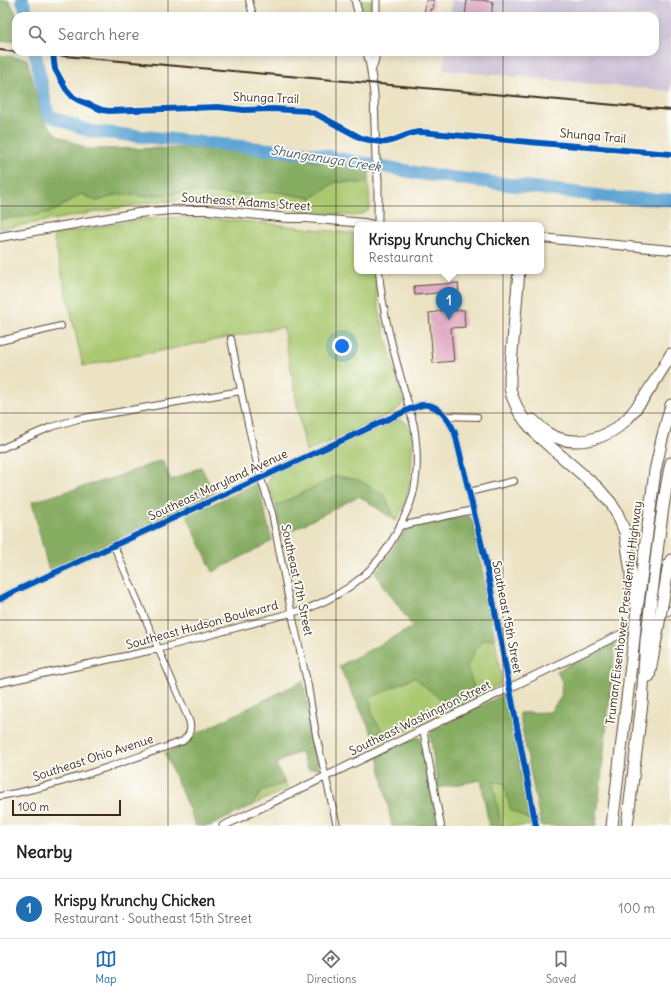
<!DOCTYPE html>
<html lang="en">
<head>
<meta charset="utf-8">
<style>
	body { margin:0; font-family:Delius,sans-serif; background:#f6f6f6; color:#222 }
	.scale { position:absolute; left:12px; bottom:10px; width:109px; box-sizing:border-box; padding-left:4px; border:2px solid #3b2a1e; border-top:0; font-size:11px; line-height:14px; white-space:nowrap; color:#3b2a1e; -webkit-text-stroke:3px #fdfcf7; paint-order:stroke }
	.you { position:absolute; left:342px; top:346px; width:14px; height:14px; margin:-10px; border:3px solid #fff; border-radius:50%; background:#1a73e8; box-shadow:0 0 0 6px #1a73e833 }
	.badge { display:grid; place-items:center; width:26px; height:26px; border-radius:50%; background:#1f6fb2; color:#fff; font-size:13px; font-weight:700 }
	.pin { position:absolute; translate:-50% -33px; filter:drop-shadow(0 1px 2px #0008) }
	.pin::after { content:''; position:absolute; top:21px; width:14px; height:12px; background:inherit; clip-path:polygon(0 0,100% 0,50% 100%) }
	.popup { position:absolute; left:354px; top:222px; width:190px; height:52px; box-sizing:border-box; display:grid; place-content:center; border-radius:8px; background:#fff; filter:drop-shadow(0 1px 3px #0005); font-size:13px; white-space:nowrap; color:#767676 }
	.popup b { font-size:15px; color:#222 }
	.popup::after { content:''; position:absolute; left:50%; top:100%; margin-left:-8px; border:8px solid transparent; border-top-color:#fff }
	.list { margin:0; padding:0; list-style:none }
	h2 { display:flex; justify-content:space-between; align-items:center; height:52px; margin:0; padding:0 16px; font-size:17px }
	h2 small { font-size:13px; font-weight:400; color:#767676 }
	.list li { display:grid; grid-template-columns:26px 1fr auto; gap:12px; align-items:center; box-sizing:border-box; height:60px; padding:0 16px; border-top:1px solid #e0e0e0 }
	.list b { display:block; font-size:15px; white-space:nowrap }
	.list p { margin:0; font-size:13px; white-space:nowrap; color:#767676 }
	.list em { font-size:13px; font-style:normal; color:#767676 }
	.icon { flex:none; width:22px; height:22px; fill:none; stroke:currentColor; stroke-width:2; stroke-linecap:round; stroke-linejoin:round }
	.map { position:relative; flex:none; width:671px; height:826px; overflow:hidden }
	.search { position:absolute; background:#fff; box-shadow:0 2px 10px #0003; left:12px; right:12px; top:12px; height:44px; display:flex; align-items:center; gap:10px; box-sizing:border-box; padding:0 14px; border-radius:12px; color:#767676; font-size:15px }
	.sheet { height:112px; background:#fff }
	nav { display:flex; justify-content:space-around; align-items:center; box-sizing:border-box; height:56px; border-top:1px solid #e0e0e0; background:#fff; font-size:11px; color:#767676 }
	nav a { display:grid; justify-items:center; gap:2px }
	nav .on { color:#1f6fb2 }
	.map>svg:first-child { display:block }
	.industrial { fill:#cabfd6 }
	.green { fill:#a9c86f; stroke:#727946 }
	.forest { fill:#86ac62; stroke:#606b40 }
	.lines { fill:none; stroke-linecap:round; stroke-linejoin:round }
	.river { stroke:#5fa4d4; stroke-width:13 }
	.building { fill:#e1adc5 }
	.minor-casing { stroke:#564637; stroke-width:8 }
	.tertiary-casing { stroke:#564637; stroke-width:9 }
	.secondary-casing { stroke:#564637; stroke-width:10 }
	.motorway-casing { stroke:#564637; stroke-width:13 }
	.minor { stroke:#fff; stroke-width:6 }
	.tertiary { stroke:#fff; stroke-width:7 }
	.secondary { stroke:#fff; stroke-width:8 }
	.motorway { stroke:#fff; stroke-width:11 }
	.rail { stroke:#3b2a1e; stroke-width:2 }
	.motorway-bridge-casing { stroke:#564637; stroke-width:13; stroke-linecap:butt }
	.motorway-bridge { stroke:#fff; stroke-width:11 }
	.cycleway-casing { stroke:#fdfcf7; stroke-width:8 }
	.cycleway { stroke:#0057b8; stroke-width:6 }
	.grid { fill:none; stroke:#3b2a1e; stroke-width:1; stroke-opacity:0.55 }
	.labels { text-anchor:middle; stroke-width:3.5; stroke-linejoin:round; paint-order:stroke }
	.street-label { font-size:12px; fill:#3b2a1e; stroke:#fdfcf7 }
	.water-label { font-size:13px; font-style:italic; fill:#495b67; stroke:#fdfcf7 }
</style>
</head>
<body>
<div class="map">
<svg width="671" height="826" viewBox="0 0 671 826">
	<rect width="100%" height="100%" fill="#fdfcf7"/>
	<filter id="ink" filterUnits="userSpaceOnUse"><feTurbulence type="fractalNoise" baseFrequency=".025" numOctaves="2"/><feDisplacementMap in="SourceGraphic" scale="8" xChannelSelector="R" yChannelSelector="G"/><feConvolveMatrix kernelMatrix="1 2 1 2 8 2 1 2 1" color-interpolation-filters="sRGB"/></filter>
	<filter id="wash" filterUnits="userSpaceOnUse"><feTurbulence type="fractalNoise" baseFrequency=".012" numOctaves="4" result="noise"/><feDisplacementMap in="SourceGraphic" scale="16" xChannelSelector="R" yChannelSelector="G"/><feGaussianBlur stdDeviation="0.9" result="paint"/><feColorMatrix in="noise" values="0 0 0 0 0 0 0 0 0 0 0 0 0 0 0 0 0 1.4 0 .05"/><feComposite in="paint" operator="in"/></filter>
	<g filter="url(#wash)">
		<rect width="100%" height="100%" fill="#ece3c4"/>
		<path class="industrial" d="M452,0H671V91L443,70L446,52H655V16H450Z"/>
		<g class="green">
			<path d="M360,0H372L371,8L368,12H364L362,10Z"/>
			<path d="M335,182L368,183L370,206L368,211L362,214L354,216L240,204L190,200L153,202L0,229V219L38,215L56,210L81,194L97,201L120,194L143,196L189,192L251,195L271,191L312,198Z"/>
			<path d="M183,217L254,222L357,234V271H374C377,315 392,358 403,400L401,406L396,411L306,452L283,327L83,366L53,235L144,219Z"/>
			<path d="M400,419C403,421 407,423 409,427C416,441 410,490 404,504C402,510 399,516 396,521L384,495L337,476L276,506L268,485L269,479L272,472Z"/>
			<path d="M495,639L501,677L500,684L493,688L477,697L466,666L482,640Z"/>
			<path d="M415,677L451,708L377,745L374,738L382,730L373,717L369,698Z"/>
			<path d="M493,782L504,783L511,810L530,820L531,826H501Z"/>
			<path d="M285,783L288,788L251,806L263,790Z"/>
		</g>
		<g class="forest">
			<path d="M0,0H9L17,16L16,40L0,42Z"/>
			<path d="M0,55L27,59L43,119L57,135L88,149L185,148L228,150L333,163L370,170L368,183L335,182L312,198L271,191L251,195L189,192L143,196L120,194L97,201L81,194L56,210L38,215L0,219Z"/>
			<path d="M162,460L171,480L201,467L214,493L52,570L48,568L32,502L122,475Z"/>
			<path d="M337,476L359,480L384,495L396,521L359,496L281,536L276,506Z"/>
			<path d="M255,484L258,486L272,541L213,572L187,516Z"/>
			<path d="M469,516L473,520L495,639L482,640L467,666L477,697L451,708L414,677L370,698L373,717L382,730L374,738L339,666L413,627L375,573L387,558L406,527Z"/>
			<path d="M616,640L596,826H541L519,713L550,712L561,697L562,682L557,671Z"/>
			<path d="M303,681L319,768L308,769L300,751L276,764L285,783L263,790L251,806L210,826H196L165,753C178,748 186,744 196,734Z"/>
			<path d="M502,695L506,697L508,702L530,820L511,810L504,783L493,782L501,826H489L481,780L438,788L430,735L432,731Z"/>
			<path d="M416,737L420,738L423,744L437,826H392L378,756Z"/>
		</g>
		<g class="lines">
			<g class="river">
				<path d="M22,0L25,7L27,16"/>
				<path d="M35,52L48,115L89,131L315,154L423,174L617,198L671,200"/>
			</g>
		</g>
		<g id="blocks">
			<g class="building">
				<path d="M426,0H434L433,9H430V16H424Z"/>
				<path d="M467,0H481L493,2L491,16H465Z"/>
				<path d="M458,283L459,291L415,295L414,286Z"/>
				<path d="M448,310V311L464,310L465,327L451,328L454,361L433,363L429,313L437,312V311Z"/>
			</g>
		</g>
	</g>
	<g filter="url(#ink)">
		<use href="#blocks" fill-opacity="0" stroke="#564637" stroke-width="1"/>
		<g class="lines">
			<defs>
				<g id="minor">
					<path d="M249,0L253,16"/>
					<path d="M231,339L244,406L259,473L272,513L289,601L308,686L316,735L337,826"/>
					<path d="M0,341L61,326"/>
					<path d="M446,416L477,417"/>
					<path d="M0,449L51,427L78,419L241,391"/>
					<path d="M469,492L514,481"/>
					<path d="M400,526L473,510"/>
					<path d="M0,599L13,592L410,409C414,408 418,406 422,405C439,403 449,420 455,433L485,559L536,826"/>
					<path d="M0,683L158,649L309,608C349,592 376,571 397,532C401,523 406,514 410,504C419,480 418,452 414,426C401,375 383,324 379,271"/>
					<path d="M423,729L441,826"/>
					<path d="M0,796C63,785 123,762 183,741C190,735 192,729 189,720L114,546"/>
				</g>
				<g id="tertiary">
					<path d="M355,0L359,16"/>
					<path d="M376,16V0"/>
					<path d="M367,52L371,70"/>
					<path d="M375,52V59L371,72L374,94L376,159L378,179V225"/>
					<path d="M223,826L671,610"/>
				</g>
				<g id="secondary">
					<path d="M0,237L138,213L173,210H209L288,218H306L364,223L373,225"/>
					<path d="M541,238L671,250"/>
				</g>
				<g id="motorway">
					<path d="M519,271L510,376V388L512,396L519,412L526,422L538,436L598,488L611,503L617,513L625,532L631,572V586L637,608"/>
					<path d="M533,420C538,425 543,430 549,434C574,448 606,440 626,420C633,413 639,404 645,396C654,382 663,369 671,354"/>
					<path d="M664,594L668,569L671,560"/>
					<path d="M651,601C657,555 661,508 671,463"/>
					<path d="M638,603L655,471L662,439L671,405"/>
					<path d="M649,676L656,639"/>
					<path d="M612,826L633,648"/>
					<path d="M627,826L642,703L646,641"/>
				</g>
			</defs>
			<use href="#minor" class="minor-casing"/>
			<use href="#tertiary" class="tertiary-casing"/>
			<use href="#secondary" class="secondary-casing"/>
			<use href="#motorway" class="motorway-casing"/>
			<use href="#minor" class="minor"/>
			<use href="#tertiary" class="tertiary"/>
			<use href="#secondary" class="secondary"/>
			<use href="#motorway" class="motorway"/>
			<g class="rail">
				<path d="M0,50L16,52"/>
				<path d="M20,52L671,110"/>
			</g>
			<defs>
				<g id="motorway-bridge">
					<path d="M656,639L664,594"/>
					<path d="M646,641L651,601"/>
					<path d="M633,648L637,608"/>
				</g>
			</defs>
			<use href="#motorway-bridge" class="motorway-bridge-casing"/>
			<use href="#motorway-bridge" class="motorway-bridge"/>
			<defs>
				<g id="cycleway">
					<path d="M53,52L54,62L55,69L66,89L73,97L78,100L102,110L109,111L218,107L244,110L273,109L307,111L316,114L361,138C369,140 379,143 387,142C398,140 408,132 421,132L529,142L671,154"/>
					<path d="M0,599L13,592L410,409C414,408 418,406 422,405C439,403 449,420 455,433L485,559L536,826"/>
				</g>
			</defs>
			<use href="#cycleway" class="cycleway-casing"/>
			<use href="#cycleway" class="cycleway"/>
		</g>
	</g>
	<path class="grid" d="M168,0V16M336,0V16M503,0V16M168,52V826M336,52V826M503,52V826M0,206H671M0,413H671M0,620H671"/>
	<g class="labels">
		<g class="street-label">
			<text transform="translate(266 98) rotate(2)" y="4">Shunga Trail</text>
			<text transform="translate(593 136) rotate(5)" y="4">Shunga Trail</text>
			<text transform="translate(246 202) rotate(4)" y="4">Southeast Adams Street</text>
			<text transform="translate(218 485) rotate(-25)" y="4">Southeast Maryland Avenue</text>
			<text transform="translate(297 580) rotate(78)" y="4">Southeast 17th Street</text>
			<text transform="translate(624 613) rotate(-83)" y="4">Truman/Eisenhower Presidential Highway</text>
			<text transform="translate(507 617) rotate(79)" y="4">Southeast 15th Street</text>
			<text transform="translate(202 625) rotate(-15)" y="4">Southeast Hudson Boulevard</text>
			<text transform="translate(420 718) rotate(-26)" y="4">Southeast Washington Street</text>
			<text transform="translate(93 758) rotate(-18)" y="4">Southeast Ohio Avenue</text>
		</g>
		<g class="water-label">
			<text transform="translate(326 158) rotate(9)" y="5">Shunganuga Creek</text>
		</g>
	</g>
</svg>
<div class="scale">100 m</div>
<div class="you"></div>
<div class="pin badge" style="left:449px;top:320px">1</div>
<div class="popup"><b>Krispy Krunchy Chicken</b>Restaurant</div>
<div class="search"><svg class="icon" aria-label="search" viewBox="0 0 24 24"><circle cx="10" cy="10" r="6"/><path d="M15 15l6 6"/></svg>Search here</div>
</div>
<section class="sheet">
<h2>Nearby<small></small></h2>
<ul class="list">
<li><span class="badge">1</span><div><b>Krispy Krunchy Chicken</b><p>Restaurant · Southeast 15th Street</p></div><em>100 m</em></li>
</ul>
</section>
<nav>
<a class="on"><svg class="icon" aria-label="map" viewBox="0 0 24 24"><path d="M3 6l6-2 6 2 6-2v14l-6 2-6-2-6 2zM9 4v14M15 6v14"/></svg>Map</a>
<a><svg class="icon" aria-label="directions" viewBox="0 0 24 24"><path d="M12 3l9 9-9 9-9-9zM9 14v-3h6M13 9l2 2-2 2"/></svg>Directions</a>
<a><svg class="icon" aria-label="saved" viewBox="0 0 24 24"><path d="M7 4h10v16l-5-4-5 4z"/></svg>Saved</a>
</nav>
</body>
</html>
